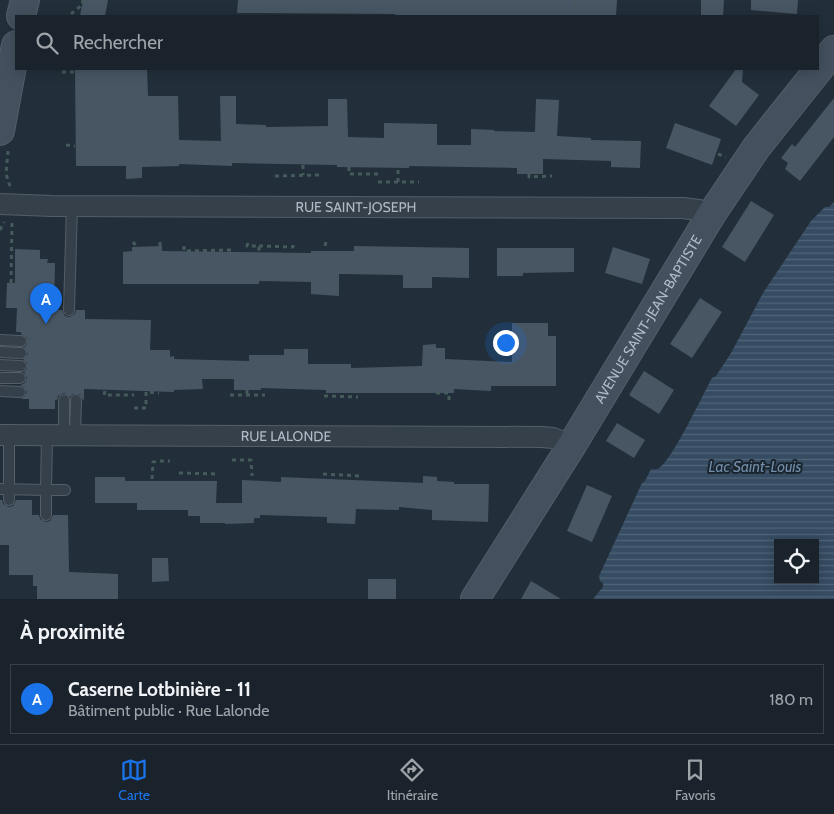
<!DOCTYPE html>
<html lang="fr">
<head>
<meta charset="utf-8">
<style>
	body { margin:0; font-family:Cabin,sans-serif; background:#272f38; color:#f1f3f6 }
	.controls { position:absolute; right:15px; bottom:15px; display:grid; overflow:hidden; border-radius:0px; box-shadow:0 2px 12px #0003 }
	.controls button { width:45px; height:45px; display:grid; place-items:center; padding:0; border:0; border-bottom:1px solid #384048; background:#1a232c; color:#f1f3f6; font:25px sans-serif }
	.you { position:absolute; left:505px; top:342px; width:18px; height:18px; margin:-12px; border:4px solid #fff; border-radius:50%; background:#1a73e8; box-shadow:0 0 0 8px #1a73e833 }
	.badge { display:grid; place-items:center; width:32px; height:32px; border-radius:50%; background:#1a73e8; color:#fff; font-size:16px; font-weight:700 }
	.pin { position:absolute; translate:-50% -41px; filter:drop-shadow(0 1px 2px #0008) }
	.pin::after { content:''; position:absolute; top:26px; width:18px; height:15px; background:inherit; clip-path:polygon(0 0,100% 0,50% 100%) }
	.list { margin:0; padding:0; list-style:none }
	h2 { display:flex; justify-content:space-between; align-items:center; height:65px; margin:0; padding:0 20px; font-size:21px }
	h2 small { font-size:16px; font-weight:400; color:#9fa4a9 }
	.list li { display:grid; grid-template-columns:32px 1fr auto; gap:15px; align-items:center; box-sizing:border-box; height:70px; margin:0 10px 10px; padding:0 10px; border:1px solid #384048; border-radius:0px }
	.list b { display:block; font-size:19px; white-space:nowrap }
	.list p { margin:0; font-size:16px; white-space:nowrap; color:#9fa4a9 }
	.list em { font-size:16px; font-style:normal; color:#9fa4a9 }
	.icon { flex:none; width:28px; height:28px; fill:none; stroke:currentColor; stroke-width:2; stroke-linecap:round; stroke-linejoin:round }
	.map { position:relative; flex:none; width:834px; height:599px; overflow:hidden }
	.search { position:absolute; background:#1a232c; box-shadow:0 2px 12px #0003; left:15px; right:15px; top:15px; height:55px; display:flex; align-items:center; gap:12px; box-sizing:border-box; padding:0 18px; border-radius:0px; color:#9fa4a9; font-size:19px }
	.sheet { height:145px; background:#1a232c }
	nav { display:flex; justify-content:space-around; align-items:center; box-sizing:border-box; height:70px; border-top:1px solid #384048; background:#1a232c; font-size:14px; color:#9fa4a9 }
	nav a { display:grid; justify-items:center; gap:2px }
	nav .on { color:#1a73e8 }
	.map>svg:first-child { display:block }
	.water { fill:url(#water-rules); fill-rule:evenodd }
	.building { fill:#485664 }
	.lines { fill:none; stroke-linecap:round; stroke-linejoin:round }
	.lane-casing { stroke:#545e69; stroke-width:12 }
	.street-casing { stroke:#545e69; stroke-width:22 }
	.secondary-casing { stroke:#545e69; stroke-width:30 }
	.path { stroke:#445a5b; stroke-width:3; stroke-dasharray:4 4; stroke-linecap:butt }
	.lane { stroke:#36404b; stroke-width:10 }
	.street { stroke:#36404b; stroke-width:20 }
	.secondary { stroke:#44505e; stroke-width:28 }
	.labels { text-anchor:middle; stroke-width:4; stroke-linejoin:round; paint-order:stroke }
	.street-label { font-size:14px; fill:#b1bbc7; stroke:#1b252f }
	.water-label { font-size:15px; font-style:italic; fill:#718faa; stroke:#1b252f }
</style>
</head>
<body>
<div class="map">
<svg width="834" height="599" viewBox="0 0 834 599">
	<defs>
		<pattern id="water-rules" width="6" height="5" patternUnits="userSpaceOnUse" patternTransform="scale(1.25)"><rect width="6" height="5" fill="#364c62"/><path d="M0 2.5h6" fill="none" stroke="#516477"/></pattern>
	</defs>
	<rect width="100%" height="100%" fill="#222f3a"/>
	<path class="water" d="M834,202V599H593L603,587V583L600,581L599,576L642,483L645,481L651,469C655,469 656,470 659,468C673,459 702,396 712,378L716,376L731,353L763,293L811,221L825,207H829ZM778,543H815V580H778Z"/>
	<g class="building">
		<path d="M83,0H108L105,16H80Z"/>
		<path d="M238,0H617L616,16H395V14L237,13Z"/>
		<path d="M701,0H724L723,16H701Z"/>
		<path d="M751,0H798L797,14L751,10Z"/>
		<path d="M75,69H147L148,96H178L179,140L221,141L220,96H236V124L266,125V127L328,126V99H347L348,137L384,138V123L437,124V145H471V129L494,130V131L535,132L536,99L559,100L557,136L591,138V140L641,141L640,168L611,167V161L543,159V174H517V168L409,166V168L337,167V165L232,163V166L179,164V166L142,167V178L126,179V166H76Z"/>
		<path d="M736,69H743L742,82L759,95L736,126L709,106Z"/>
		<path d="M834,98V137L800,181L785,169L788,163L781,158L792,144L795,147Z"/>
		<path d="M675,123L721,139L712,165L666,148Z"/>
		<path d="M751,201L774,215L745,262L722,247Z"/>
		<path d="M162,246V251L311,253V251H354V246L469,248V278L432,277V288H403V275L339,274V296L311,294V282L259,281V284H123V252L132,251V247Z"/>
		<path d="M613,247L650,259L642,284L605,273Z"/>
		<path d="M497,248H574V272L523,273V276H497Z"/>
		<path d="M15,249L40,250V259H48L47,263H55L54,310H62L65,316L69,317L75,314L76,310H85V319L151,320L150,350H170V357L174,356V359L249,361V355H284V349H308V364H351V368L422,366L423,345L436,344V348H445V359L512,362V323H548V336H556V386H491V391L454,389V393H326V390L261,388V390H234V379H202L203,389L174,390V392L84,389V401L79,394H73L70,397L64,393L58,396L57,400H55V409H29V399H21L25,396L27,392L24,387L20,385L24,384L27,378L24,372L27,369V363L23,360L28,354L24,347L27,344V338L21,334V332H16L17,308H6L7,283H15Z"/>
		<path d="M700,298L722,312L692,358L670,344Z"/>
		<path d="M644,371L674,390L659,414L629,395Z"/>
		<path d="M617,423L645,440L634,458L606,441Z"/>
		<path d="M423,476L437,477V481L454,482V484H489L488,522L432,520V510L399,507V510L356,509L355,524L327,523V517L260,515V518H254V523L225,524V523H200V516H188V510H137V503H95V477H125V481H217L216,503H242V480L281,482V477L423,483Z"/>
		<path d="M587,485L612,496L592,542L567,531Z"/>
		<path d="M0,500H2L3,504L9,507L13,506L16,500H32V515H39L40,519L46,522L50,521L53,515H68L69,572L118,574V599H37V586H33V575H9V545H0Z"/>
		<path d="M152,558H168L169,581L152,582Z"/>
		<rect x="368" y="579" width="28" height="20"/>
		<path d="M531,581L561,599H521Z"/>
	</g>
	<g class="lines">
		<defs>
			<g id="lane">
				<path d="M69,310L72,206"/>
				<path d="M0,340L21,341"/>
				<path d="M0,352L21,353"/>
				<path d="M0,365L21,366"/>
				<path d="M0,378H20"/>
				<path d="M0,391L20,392"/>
				<path d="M64,436V400"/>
				<path d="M75,436L76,400"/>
				<path d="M0,489L46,490L47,436"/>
				<path d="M9,500V435"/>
				<path d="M46,515V490H65"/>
			</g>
			<g id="street">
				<path id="s1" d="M0,204L52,206L683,208L699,210L711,215"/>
				<path id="s2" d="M0,435L542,437L553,438L572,445"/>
			</g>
			<g id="secondary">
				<path d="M21,16L25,0"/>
				<path d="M0,131L16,45"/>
				<path id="s3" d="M475,599L572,445L711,215L756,148L834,50"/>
			</g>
		</defs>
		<use href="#lane" class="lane-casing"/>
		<use href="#street" class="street-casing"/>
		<use href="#secondary" class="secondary-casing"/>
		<g class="path">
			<path d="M574,6H576V0"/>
			<path d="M71,14L82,5L83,0"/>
			<path d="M62,72H75"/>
			<path d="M66,145L75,146"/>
			<path d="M8,151L6,174L10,186"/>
			<path d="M718,154L726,157"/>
			<path d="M303,165V175"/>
			<path d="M349,167V174H378"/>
			<path d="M529,174V177L552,176"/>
			<path d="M275,176L319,175"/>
			<path d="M378,182H419"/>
			<path d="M398,182V168"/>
			<path d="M0,230L4,222"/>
			<path d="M133,242L136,246"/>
			<path d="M248,243L247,246H259V252"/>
			<path d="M160,246V242"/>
			<path d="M184,246V251L232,250"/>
			<path d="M259,246L293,247V245"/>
			<path d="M325,246L326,242"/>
			<path d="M11,283L12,222"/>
			<path d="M247,390V395"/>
			<path d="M105,391L104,395H134"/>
			<path d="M436,393H449V400"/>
			<path d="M230,395H265"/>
			<path d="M324,396L358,397"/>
			<path d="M134,408H146V392L159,393"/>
			<path d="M232,460H251L252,476"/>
			<path d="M179,473L218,474"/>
			<path d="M323,474L360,476"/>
			<path d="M152,479L153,462L161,461H170"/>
		</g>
		<use href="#lane" class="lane"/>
		<use href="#street" class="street"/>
		<use href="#secondary" class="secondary"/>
	</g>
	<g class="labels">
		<g class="street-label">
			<text dy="5" stroke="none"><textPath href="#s1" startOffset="356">RUE SAINT-JOSEPH</textPath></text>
			<text dy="5" stroke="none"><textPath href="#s3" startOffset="329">AVENUE SAINT-JEAN-BAPTISTE</textPath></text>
			<text dy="5" stroke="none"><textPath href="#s2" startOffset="286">RUE LALONDE</textPath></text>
		</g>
		<g class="water-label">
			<text x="755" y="472">Lac Saint-Louis</text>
		</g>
	</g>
</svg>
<div class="controls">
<button><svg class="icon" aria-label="locate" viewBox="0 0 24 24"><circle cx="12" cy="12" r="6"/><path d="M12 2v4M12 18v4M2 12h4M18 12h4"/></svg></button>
</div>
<div class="you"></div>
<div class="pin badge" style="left:46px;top:324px">A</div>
<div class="search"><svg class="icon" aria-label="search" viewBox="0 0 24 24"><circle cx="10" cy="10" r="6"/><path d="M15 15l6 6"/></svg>Rechercher</div>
</div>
<section class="sheet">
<h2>À proximité<small></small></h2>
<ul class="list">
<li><span class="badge">A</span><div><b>Caserne Lotbinière - 11</b><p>Bâtiment public · Rue Lalonde</p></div><em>180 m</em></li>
</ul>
</section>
<nav>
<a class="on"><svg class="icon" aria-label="map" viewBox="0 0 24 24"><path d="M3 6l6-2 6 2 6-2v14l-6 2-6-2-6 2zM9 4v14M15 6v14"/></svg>Carte</a>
<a><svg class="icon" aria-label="directions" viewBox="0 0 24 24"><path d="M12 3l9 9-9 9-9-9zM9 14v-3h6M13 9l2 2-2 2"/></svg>Itinéraire</a>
<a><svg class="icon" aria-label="saved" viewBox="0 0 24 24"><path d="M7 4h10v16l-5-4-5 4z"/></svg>Favoris</a>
</nav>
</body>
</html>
